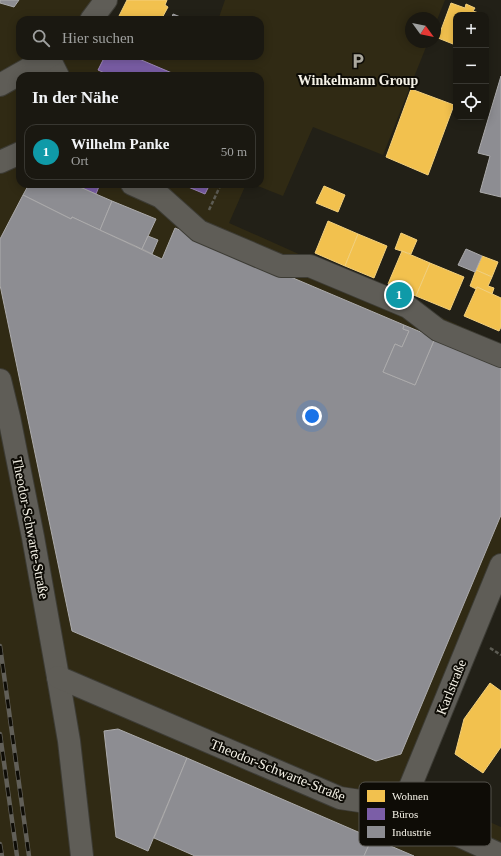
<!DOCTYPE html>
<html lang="de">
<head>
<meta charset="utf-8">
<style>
	body { margin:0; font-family:"Times New Roman",serif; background:#27251f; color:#f1f3f6 }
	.controls { position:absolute; right:12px; top:12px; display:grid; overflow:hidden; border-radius:8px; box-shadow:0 2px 10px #0003 }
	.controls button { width:36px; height:36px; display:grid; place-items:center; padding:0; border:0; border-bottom:1px solid #383731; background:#1a1811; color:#f1f3f6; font:20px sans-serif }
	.compass { position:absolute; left:405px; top:12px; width:36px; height:36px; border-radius:50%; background:#1a1811; box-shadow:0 2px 10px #0003; rotate:123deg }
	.you { position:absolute; left:312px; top:416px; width:14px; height:14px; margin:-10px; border:3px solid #fff; border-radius:50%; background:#1a73e8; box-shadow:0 0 0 6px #1a73e833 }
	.badge { display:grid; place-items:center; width:26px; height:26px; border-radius:50%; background:#0b8043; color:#fff; font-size:13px; font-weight:700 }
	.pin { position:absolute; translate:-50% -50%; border:2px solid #fff; box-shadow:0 1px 4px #0006 }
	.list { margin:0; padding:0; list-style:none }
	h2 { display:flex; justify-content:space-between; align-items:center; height:52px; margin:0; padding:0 16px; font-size:17px }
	h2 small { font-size:13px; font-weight:400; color:#9fa09f }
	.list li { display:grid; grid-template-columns:26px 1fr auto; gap:12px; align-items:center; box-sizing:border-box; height:56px; margin:0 8px 8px; padding:0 8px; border:1px solid #383731; border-radius:12px }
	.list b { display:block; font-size:15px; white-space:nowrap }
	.list p { margin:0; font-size:13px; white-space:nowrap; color:#9fa09f }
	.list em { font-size:13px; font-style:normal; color:#9fa09f }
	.icon { flex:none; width:22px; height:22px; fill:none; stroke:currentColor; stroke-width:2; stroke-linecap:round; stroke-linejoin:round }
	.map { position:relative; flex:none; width:501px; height:856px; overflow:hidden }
	.search { position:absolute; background:#1a1811; box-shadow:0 2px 10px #0003; left:16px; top:16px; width:248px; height:44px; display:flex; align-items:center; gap:10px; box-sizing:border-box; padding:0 14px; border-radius:12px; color:#9fa09f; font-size:15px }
	.panel { position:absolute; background:#1a1811; box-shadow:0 2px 10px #0003; left:16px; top:72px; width:248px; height:116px; border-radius:12px }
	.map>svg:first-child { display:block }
	.built { fill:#302a14 }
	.homes { fill:#f2c14e; stroke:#f3d07c }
	.offices { fill:#7b5ea7; stroke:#a08aba }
	.industry { fill:#8d8d92; stroke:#acabac }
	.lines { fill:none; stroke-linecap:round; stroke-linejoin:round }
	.minor-casing { stroke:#3d3c35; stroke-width:24 }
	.path { stroke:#5d5c54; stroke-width:2.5; stroke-dasharray:4 2; stroke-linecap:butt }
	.minor { stroke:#5f5d57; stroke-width:22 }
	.rail-casing { stroke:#615f58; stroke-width:4.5 }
	.rail { stroke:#0e0c06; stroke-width:3; stroke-dasharray:9; stroke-linecap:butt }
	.labels { text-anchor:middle; stroke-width:4; stroke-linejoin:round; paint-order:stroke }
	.poi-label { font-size:14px; font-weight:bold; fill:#f5f2e7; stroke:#0e0c06 }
	.street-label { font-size:14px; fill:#f5f2e7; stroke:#0e0c06 }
	.key { fill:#0e0c06; stroke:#53514a; stroke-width:1 }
	.key-label { font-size:11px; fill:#f5f2e7 }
</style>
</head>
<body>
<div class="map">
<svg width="501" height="856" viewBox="0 0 501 856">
	<rect width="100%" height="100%" fill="#222017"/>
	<path class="built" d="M0,0H95L89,12L117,20H20V56H260V20H218L225,0H445L435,25V18H411V42H428L383,155L313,127L283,196L253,184H260V76H20V184H246L229,223L501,344V593L417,790L501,827V856H0Z"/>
	<g class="homes">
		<path d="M127,0H167L165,5L168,7L161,20H125L118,18Z"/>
		<path d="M451,3L465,8L466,4L475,8L473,11L484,15H456V37L453,44L438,38Z"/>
		<path d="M411,89L454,105L428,175L386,157Z"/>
		<path d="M324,186L345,195L338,212L316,203Z"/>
		<path d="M328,221L358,234L345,266L315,253Z"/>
		<path d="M401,233L417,240L411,254L395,249Z"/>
		<path d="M358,234L387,246L374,278L345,266Z"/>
		<path d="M402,251L430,263L416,296L388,284Z"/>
		<path d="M482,256L498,262L492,277L476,270Z"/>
		<path d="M430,263L464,277L450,310L416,296Z"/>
		<path d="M476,270L492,277L488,286L494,288L492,294L477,287L476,289L470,286Z"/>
		<path d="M477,287L501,298V327L499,331L464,316Z"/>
		<path d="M490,683L501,691V747L483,773L455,754L464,719Z"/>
	</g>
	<g class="offices">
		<path d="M105,56H132L179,76H111L98,70Z"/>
		<path d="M73,184H100L96,194Z"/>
		<path d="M181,184H210L205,194Z"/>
	</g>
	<g class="industry">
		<path d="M0,0H19L14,7L0,3Z"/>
		<path d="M173,14L188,20H171Z"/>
		<path d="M501,76V197L480,192L490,156L478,153Z"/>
		<path d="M29,184H73L112,201L100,230L72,217L71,219L23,195Z"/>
		<path d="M23,195L71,219L72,217L162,259L175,228L404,325L403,329L409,331L402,347L395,344L383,372L415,385L435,338L501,366V515L401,754L376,761L72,631L0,285V239Z"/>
		<path d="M112,201L156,219L142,249L100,230Z"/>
		<path d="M148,236L158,240L152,254L142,249Z"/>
		<path d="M466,249L482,256L475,272L458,265Z"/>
		<path d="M404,325L435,338L415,385L383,372L395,344L402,347L409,331L403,329Z"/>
		<path d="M118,729L187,758L148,851L116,837L104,731Z"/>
		<path d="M187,758L372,838L364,856H195L154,838Z"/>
		<path d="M372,838L414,856H364Z"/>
	</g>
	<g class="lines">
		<defs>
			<g id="minor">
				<path d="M91,20L106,0"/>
				<path d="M49,58L58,76"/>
				<path d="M0,85L51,56"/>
				<path d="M0,162L20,153"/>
				<path d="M132,184L161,197L199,231L281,266H310L408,307L438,330L501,356"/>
				<path d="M0,380L9,417L33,537L58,677L69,741L82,856"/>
				<path d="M58,677L340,798L380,804L401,809L501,855"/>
				<path d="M401,809L501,565"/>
			</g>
		</defs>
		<use href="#minor" class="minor-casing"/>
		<g class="path">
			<path d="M209,210L221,184"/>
			<path d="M490,648L501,655"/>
		</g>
		<use href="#minor" class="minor"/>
		<defs>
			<g id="rail">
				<path d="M0,646L29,856"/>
				<path d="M0,734L17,856"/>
				<path d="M0,844L2,856"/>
			</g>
		</defs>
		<use href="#rail" class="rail-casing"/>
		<use href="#rail" class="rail"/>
	</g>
	<defs>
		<symbol id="parking-bare" viewBox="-9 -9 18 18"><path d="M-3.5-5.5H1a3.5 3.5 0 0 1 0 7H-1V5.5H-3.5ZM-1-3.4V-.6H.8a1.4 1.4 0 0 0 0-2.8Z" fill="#aba89e" stroke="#0e0c06" stroke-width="2.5" paint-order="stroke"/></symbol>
	</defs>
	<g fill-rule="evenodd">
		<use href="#parking-bare" x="347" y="50" width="22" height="22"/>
	</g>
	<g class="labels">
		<g class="poi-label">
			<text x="358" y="85">Winkelmann Group</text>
		</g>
		<g class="street-label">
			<text transform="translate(31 528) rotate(79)" y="5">Theodor-Schwarte-Straße</text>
			<text transform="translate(451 687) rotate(-68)" y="5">Karlstraße</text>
			<text transform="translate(278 770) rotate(22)" y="5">Theodor-Schwarte-Straße</text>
		</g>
	</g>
	<rect x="359" y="782" width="132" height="64" rx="6" class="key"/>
	<rect x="367" y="790" width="18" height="12" fill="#f2c14e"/>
	<rect x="367" y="808" width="18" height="12" fill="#7b5ea7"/>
	<rect x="367" y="826" width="18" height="12" fill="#8d8d92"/>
	<g class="key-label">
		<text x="392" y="800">Wohnen</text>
		<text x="392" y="818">Büros</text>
		<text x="392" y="836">Industrie</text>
	</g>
</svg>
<div class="controls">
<button>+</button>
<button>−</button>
<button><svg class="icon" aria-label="locate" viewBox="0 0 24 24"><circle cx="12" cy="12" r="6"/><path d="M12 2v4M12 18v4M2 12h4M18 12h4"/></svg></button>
</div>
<svg class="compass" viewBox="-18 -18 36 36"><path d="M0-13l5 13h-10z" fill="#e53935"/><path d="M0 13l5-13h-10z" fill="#9fa09f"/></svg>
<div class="you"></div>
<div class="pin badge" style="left:399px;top:295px;background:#0f9aa8">1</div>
<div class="search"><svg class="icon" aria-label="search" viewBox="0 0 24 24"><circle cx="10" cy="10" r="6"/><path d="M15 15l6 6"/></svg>Hier suchen</div>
<section class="panel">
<h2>In der Nähe<small></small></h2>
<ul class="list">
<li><span class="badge" style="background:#0f9aa8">1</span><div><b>Wilhelm Panke</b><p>Ort</p></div><em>50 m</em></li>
</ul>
</section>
</div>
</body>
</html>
